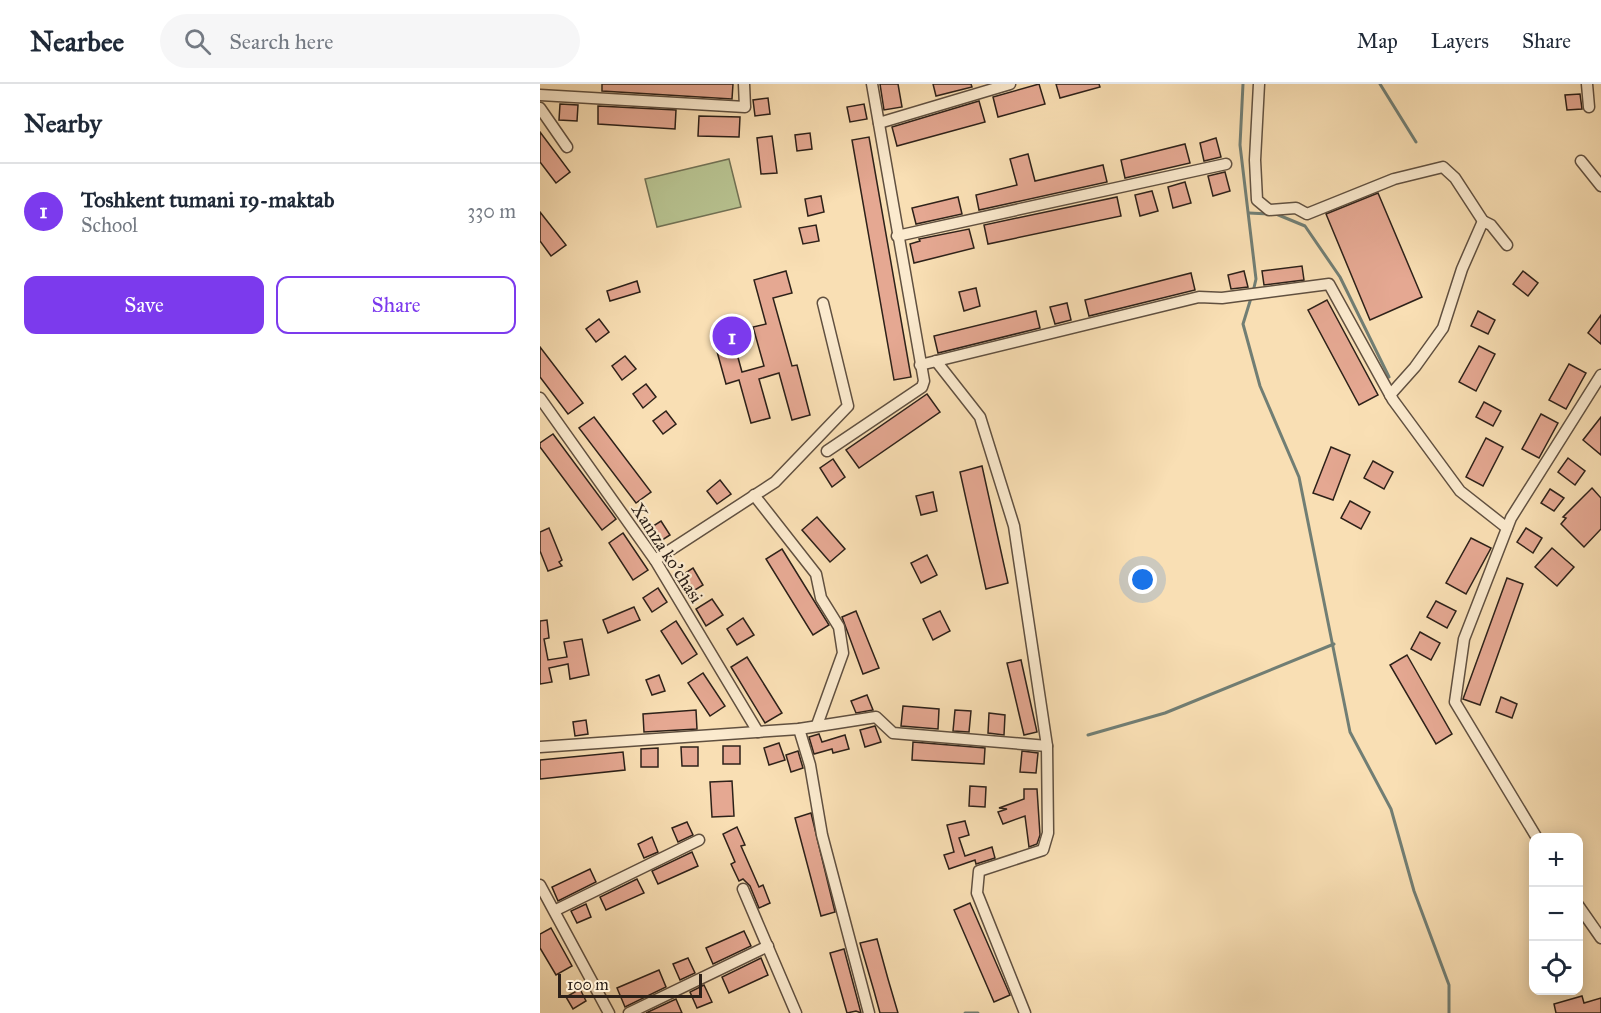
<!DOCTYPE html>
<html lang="en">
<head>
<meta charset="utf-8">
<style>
	body { margin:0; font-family:"IM FELL Great Primer",serif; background:#f6f6f7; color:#1f2937 }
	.controls { position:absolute; right:18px; bottom:18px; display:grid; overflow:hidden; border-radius:12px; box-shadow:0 3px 15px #0003 }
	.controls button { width:54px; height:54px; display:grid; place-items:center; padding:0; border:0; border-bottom:2px solid #e0e1e3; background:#fff; color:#1f2937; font:30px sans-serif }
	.scale { position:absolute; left:18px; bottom:15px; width:144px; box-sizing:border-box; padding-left:6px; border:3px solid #2d2119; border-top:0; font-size:16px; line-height:21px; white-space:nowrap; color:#2d2119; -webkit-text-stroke:4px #fbeace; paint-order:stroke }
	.you { position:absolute; left:603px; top:496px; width:21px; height:21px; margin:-15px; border:4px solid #fff; border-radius:50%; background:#1a73e8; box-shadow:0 0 0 9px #1a73e833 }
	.badge { display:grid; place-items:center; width:39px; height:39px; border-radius:50%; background:#7c3aed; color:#fff; font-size:20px; font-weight:700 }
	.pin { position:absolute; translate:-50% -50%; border:3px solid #fff; box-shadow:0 2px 6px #0006 }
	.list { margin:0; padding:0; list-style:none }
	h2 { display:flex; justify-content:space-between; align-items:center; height:78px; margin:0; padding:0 24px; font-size:26px }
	h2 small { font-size:20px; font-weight:400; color:#747a83 }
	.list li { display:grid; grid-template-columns:39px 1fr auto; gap:18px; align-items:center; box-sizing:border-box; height:96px; padding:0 24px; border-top:2px solid #e0e1e3 }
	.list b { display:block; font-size:22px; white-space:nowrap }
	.list p { margin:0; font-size:20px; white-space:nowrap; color:#747a83 }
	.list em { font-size:20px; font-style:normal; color:#747a83 }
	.actions { display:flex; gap:12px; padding:18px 24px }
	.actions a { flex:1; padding:14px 0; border:2px solid #7c3aed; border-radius:12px; text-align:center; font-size:21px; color:#7c3aed }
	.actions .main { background:#7c3aed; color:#fff }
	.icon { flex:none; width:33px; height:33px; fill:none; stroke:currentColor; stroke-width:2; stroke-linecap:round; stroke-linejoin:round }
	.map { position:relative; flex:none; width:1061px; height:929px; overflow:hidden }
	header { display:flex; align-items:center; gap:36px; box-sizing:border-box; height:84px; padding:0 30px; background:#fff; border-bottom:2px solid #e0e1e3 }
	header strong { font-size:28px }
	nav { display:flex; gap:33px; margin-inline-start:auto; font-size:21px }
	.search { width:420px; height:54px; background:#f6f6f7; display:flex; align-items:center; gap:15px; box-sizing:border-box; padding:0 21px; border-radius:33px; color:#747a83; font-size:22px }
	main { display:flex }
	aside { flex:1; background:#fff }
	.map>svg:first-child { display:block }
	.park { fill:#b8c391; stroke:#727255; stroke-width:1.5 }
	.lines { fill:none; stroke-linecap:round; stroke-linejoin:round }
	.stream { stroke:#717e74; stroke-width:3 }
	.building { fill:#e5a892; stroke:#2d2119; stroke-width:1.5 }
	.minor-casing { stroke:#605040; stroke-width:13 }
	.minor { stroke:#fbeace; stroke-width:10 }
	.labels { text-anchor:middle; stroke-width:4.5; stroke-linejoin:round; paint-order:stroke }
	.street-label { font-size:18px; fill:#2d2119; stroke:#fbeace }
</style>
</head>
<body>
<header>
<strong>Nearbee</strong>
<div class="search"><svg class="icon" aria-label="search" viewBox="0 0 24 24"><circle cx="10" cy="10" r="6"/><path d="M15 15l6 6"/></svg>Search here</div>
<nav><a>Map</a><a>Layers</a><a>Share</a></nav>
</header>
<main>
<aside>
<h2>Nearby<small></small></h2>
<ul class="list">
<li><span class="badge">1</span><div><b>Toshkent tumani 19-maktab</b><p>School</p></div><em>330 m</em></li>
</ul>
<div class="actions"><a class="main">Save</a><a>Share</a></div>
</aside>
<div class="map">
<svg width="1061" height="929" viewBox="0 0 1061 929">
	<rect width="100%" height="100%" fill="#f9dfb4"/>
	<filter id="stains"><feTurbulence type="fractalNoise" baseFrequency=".00333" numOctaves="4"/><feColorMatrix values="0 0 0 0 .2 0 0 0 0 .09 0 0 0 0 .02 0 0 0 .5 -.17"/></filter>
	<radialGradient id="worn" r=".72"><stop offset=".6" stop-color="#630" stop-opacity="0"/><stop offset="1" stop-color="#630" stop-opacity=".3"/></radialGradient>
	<path class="park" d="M189,75L201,123L117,143L105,95Z"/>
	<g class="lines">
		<g class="stream">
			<path d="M703,0L700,61L716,195L713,208"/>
			<path d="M840,0L876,58"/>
			<path d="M709,129L729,130"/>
			<path d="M736,130L765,142L800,193L849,293"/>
			<path d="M711,214L703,240L720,302L759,393L810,648L851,725L874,807L909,901V929"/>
			<path d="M548,651L625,629L794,560"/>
			<path d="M425,929H438"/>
		</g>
	</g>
	<g class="building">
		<path d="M62,0H193L192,15L62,7Z"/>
		<path d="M340,0H358L362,23L344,26Z"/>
		<path d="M393,0H431L432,3L396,12Z"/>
		<path d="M499,0L505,20L458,33L453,13Z"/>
		<path d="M516,0H559L560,3L520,14Z"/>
		<path d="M1040,10L1042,25L1027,26L1025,11Z"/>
		<path d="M228,14L230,30L215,32L213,16Z"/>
		<path d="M439,17L445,38L357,62L352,43Z"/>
		<path d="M20,20L38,21L37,37L19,36Z"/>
		<path d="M324,20L327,35L310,38L307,23Z"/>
		<path d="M58,22L136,26L135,45L58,40Z"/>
		<path d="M159,32L200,33L199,53L158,52Z"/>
		<path d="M0,48L30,88L16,99L0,78Z"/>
		<path d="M270,49L272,65L257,67L255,51Z"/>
		<path d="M232,52L237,89L221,90L217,54Z"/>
		<path d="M329,53L371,293L354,296L312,56Z"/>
		<path d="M676,54L681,73L664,77L660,59Z"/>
		<path d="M645,60L650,79L585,94L581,76Z"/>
		<path d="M488,70L495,97L563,81L567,98L439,126L436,111L477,101L470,75Z"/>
		<path d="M685,88L690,107L673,112L668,92Z"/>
		<path d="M645,98L651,119L633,124L628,103Z"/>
		<path d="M612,107L618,127L600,132L595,111Z"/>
		<path d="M838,109L882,213L830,236L786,130Z"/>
		<path d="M281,112L284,128L268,132L265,115Z"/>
		<path d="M418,113L422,130L376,140L372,124Z"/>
		<path d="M577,113L581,132L448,160L444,141Z"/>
		<path d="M0,128L26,161L11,172L0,157Z"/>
		<path d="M276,141L279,157L263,160L259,144Z"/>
		<path d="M429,145L434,164L374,179L370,160L380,157L379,155Z"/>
		<path d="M762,182L764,196L724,201L722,187Z"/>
		<path d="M246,187L252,209L233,214L252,282L257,281L270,331L252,336L239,289L219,295L230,334L211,339L199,296L186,300L176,264L194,259L202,288L224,282L213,243L226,240L214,196Z"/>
		<path d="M704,187L708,203L691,205L688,191Z"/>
		<path d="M983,187L998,199L988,212L973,200Z"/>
		<path d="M651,189L655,206L549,232L545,216Z"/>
		<path d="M97,197L100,208L70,217L67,207Z"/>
		<path d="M436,204L440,222L424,227L419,208Z"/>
		<path d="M787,216L838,311L819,321L768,226Z"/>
		<path d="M527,219L531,236L515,240L510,223Z"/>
		<path d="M496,227L500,244L398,269L394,252Z"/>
		<path d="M938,227L955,236L948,250L931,242Z"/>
		<path d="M1061,231V260L1048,249Z"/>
		<path d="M59,235L69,248L56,258L46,245Z"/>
		<path d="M939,262L955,270L936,307L919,298Z"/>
		<path d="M0,263L43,319L28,330L0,293Z"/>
		<path d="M85,272L96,285L82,296L72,282Z"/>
		<path d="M1029,280L1046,289L1026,325L1009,316Z"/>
		<path d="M106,300L116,313L103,324L93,310Z"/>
		<path d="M387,310L400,328L319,384L306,366Z"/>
		<path d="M944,318L961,327L953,342L936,333Z"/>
		<path d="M126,327L136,340L123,350L113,337Z"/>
		<path d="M1001,330L1018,339L999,374L982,365Z"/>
		<path d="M54,333L111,408L96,419L39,344Z"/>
		<path d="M1061,333V371L1043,356Z"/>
		<path d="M13,350L76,435L62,446L0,363V359Z"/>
		<path d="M946,354L963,363L943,402L926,393Z"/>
		<path d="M791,363L810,371L793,416L773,409Z"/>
		<path d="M1028,374L1045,387L1035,401L1018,388Z"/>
		<path d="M293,375L305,393L292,403L280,384Z"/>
		<path d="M833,377L853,388L844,405L824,394Z"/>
		<path d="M442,382L468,499L446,505L420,388Z"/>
		<path d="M180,396L191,410L177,420L167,407Z"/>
		<path d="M1052,404L1061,414V445L1044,463L1021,440L1026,434L1023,433Z"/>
		<path d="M1010,405L1024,414L1014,427L1001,419Z"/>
		<path d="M393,408L397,427L381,431L376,412Z"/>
		<path d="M810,417L830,428L821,445L801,434Z"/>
		<path d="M277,433L305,465L290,478L262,446Z"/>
		<path d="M121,437L130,451L116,460L107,446Z"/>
		<path d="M9,444L22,476L19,478L22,482L8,487L0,467V448Z"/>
		<path d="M986,444L1002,454L993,469L977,458Z"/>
		<path d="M83,449L108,486L93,496L69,459Z"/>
		<path d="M931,454L951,464L926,510L906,499Z"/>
		<path d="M1012,464L1034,483L1017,502L995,483Z"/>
		<path d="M242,465L289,541L273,551L226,475Z"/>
		<path d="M387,471L397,491L381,499L371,479Z"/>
		<path d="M153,484L163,501L147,511L136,495Z"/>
		<path d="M967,494L983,500L940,621L923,615Z"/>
		<path d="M118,504L127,518L112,528L103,514Z"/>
		<path d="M172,515L183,531L166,542L156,525Z"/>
		<path d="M896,517L916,527L907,544L887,533Z"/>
		<path d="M94,523L100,536L68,549L63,536Z"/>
		<path d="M316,527L339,584L323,590L302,533Z"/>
		<path d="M400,527L410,547L393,556L383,535Z"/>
		<path d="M203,534L214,551L197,561L187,545Z"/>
		<path d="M7,536L9,554L4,555L8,576L27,573L24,558L42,555L49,591L30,595L28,580L9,584L12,598L0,600V537Z"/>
		<path d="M136,537L157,570L142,580L121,547Z"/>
		<path d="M880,548L900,559L891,576L871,565Z"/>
		<path d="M867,571L912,650L896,660L850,581Z"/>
		<path d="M207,573L242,629L225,639L191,583Z"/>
		<path d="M481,576L497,648L484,651L467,579Z"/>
		<path d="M163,589L185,622L170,632L148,599Z"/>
		<path d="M119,591L125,607L112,611L106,596Z"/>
		<path d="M327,611L333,626L316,629L311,617Z"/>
		<path d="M961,613L977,620L972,634L956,628Z"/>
		<path d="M363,622L399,625L398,645L361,642Z"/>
		<path d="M156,626L157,645L104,648L103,630Z"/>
		<path d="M415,626L431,627L429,648L413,647Z"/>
		<path d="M449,629L465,631L464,651L448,649Z"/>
		<path d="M46,636L48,650L35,652L33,638Z"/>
		<path d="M335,642L341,658L325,663L320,646Z"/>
		<path d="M279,650L282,658L305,651L309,665L293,669L292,665L274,670L269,653Z"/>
		<path d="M373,658L445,664L444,680L372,676Z"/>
		<path d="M239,659L245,676L229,681L224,664Z"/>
		<rect x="183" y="662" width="17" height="18"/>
		<path d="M141,663H158V682H142Z"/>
		<path d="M118,664V683H101V665Z"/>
		<path d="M258,667L263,684L251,688L246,671Z"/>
		<path d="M482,667L498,669L496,689L480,688Z"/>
		<path d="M83,668L85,686L0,695V676Z"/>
		<path d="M192,697L194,732L172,733L170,698Z"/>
		<path d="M430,702L446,703L445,723L429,722Z"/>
		<path d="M484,705H497L500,751L497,760L489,763L485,732L463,740L458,728L467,725L459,724L484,715Z"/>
		<path d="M271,729L295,828L281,832L255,734Z"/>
		<path d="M425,737L429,751L419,754L425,772L452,763L455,774L436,780L435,776L409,785L404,771L414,768L407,741Z"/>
		<path d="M147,738L153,751L138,758L132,744Z"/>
		<path d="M197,743L205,761L201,762L219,803L223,801L230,819L219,824L210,802L203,795L199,797L191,780L195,778L183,750Z"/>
		<path d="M112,753L118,768L104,774L98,760Z"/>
		<path d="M152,768L158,782L118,800L112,787Z"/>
		<path d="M50,785L56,798L18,817L12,803Z"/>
		<path d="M97,795L104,809L66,826L60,813Z"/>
		<path d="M430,819L470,911L454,918L414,826Z"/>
		<path d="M46,820L51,833L37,839L31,827Z"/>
		<path d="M11,844L32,882L16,891L0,864V850Z"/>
		<path d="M204,847L211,862L173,880L166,864Z"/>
		<path d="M337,855L348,895L358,929H340L334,907L320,859Z"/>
		<path d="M304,865L321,929L316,927L307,929L290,869Z"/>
		<path d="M148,874L155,889L140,896L133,880Z"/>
		<path d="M221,874L228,891L189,909L182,893Z"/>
		<path d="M119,886L126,903L85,923L77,904Z"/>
		<path d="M164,901L172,918L157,924L150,908Z"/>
		<path d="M40,905L46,917L33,925L26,913Z"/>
		<path d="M1042,912L1044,919L1061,914V929H1016L1014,920Z"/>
		<path d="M136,915L142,929H106Z"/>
	</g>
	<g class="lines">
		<defs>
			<g id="minor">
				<path d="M719,0L715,76L717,116L729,126L756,124L767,130L854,95L903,83L915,94L943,137"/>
				<path d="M1047,0L1049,23"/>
				<path d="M0,11L205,23L204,0"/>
				<path d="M0,24L27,63"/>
				<path d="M339,39L470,0"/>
				<path d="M1041,77L1061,102"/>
				<path d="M357,152L686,80"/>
				<path d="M396,277L440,333L474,442L507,662L508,749L503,766L439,787L437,809L485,929"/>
				<path d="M380,281L659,213L682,214L789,200L853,316L920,407L967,444"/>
				<path d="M850,311L875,283L903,244L922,185L943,137L951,141L967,161"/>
				<path d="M0,314L115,476L218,648"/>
				<path d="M287,367L382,303L384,297L332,0"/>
				<path d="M214,411L276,490L281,514L299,543L303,569L277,641"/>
				<path d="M115,476L235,398L308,322L283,219"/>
				<path d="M259,645L270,681L282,751L329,929"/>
				<path d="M0,663L259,645L336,633L353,649L507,662"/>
				<path d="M997,754L915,618L924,555L971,434L1061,291"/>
				<path d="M0,801L69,929"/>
				<path d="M203,805L256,929"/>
				<path d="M1038,821L1061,854"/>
				<path d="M16,826L159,756"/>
				<path d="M89,929L228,862"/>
			</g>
		</defs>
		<use href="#minor" class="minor-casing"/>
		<use href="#minor" class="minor"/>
	</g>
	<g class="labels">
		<g class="street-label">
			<text transform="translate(127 469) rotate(57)" y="6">Xamza ko'chasi</text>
		</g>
	</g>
	<rect width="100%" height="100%" filter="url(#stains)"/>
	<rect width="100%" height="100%" fill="url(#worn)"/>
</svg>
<div class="controls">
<button>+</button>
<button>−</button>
<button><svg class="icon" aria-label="locate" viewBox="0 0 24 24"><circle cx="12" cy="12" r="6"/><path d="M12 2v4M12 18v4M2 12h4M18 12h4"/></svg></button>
</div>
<div class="scale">100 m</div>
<div class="you"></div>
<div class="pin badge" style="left:192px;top:252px">1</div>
</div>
</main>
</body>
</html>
